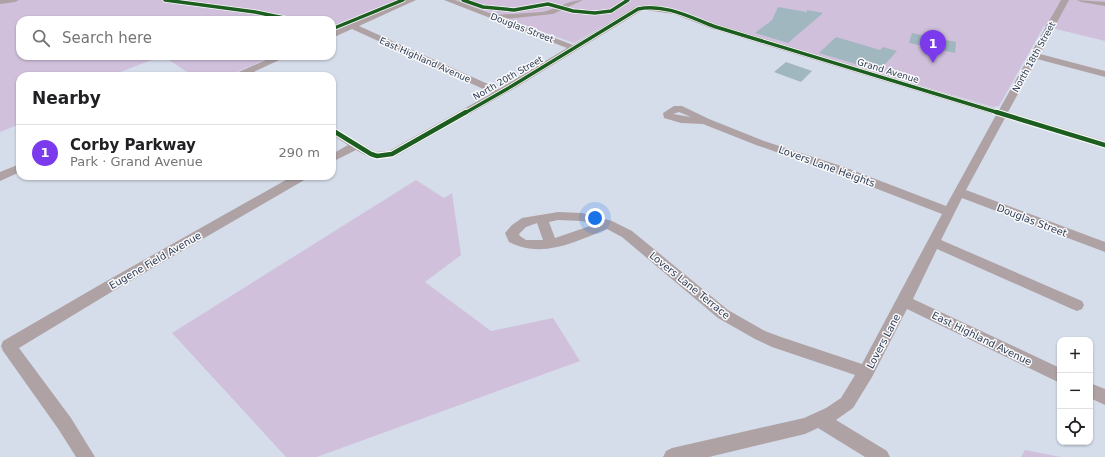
<!DOCTYPE html>
<html lang="en">
<head>
<meta charset="utf-8">
<style>
	body { margin:0; font-family:"DejaVu Sans",sans-serif; background:#f2f2f2; color:#202124 }
	.controls { position:absolute; right:12px; bottom:12px; display:grid; overflow:hidden; border-radius:8px; box-shadow:0 1px 3px #0004 }
	.controls button { width:36px; height:36px; display:grid; place-items:center; padding:0; border:0; border-bottom:1px solid #e0e0e0; background:#fff; color:#202124; font:20px sans-serif }
	.you { position:absolute; left:595px; top:218px; width:14px; height:14px; margin:-10px; border:3px solid #fff; border-radius:50%; background:#1a73e8; box-shadow:0 0 0 6px #1a73e833 }
	.badge { display:grid; place-items:center; width:26px; height:26px; border-radius:50%; background:#7c3aed; color:#fff; font-size:13px; font-weight:700 }
	.pin { position:absolute; translate:-50% -33px; filter:drop-shadow(0 1px 2px #0008) }
	.pin::after { content:''; position:absolute; top:21px; width:14px; height:12px; background:inherit; clip-path:polygon(0 0,100% 0,50% 100%) }
	.list { margin:0; padding:0; list-style:none }
	h2 { display:flex; justify-content:space-between; align-items:center; height:52px; margin:0; padding:0 16px; font-size:17px }
	h2 small { font-size:13px; font-weight:400; color:#757577 }
	.list li { display:grid; grid-template-columns:26px 1fr auto; gap:12px; align-items:center; box-sizing:border-box; height:56px; padding:0 16px; border-top:1px solid #e0e0e0 }
	.list b { display:block; font-size:15px; white-space:nowrap }
	.list p { margin:0; font-size:13px; white-space:nowrap; color:#757577 }
	.list em { font-size:13px; font-style:normal; color:#757577 }
	.icon { flex:none; width:22px; height:22px; fill:none; stroke:currentColor; stroke-width:2; stroke-linecap:round; stroke-linejoin:round }
	.map { position:relative; flex:none; width:1105px; height:457px; overflow:hidden }
	.search { position:absolute; background:#fff; box-shadow:0 1px 3px #0004; left:16px; top:16px; width:320px; height:44px; display:flex; align-items:center; gap:10px; box-sizing:border-box; padding:0 14px; border-radius:12px; color:#757577; font-size:15px }
	.panel { position:absolute; background:#fff; box-shadow:0 1px 3px #0004; left:16px; top:72px; width:320px; height:108px; border-radius:12px }
	.map>svg:first-child { display:block }
	.green { fill:#d0c0dc }
	.building { fill:#a1b7bf }
	.lines { fill:none; stroke-linecap:round; stroke-linejoin:round }
	.minor { fill:#aea2a5; fill-rule:evenodd }
	.cycleway-far1-casing { stroke:#fafafa; stroke-width:5 }
	.cycleway-casing { stroke:#fafafa; stroke-width:7 }
	.cycleway-far1 { stroke:#1b5e20; stroke-width:3.5 }
	.cycleway { stroke:#1b5e20; stroke-width:4.5 }
	.labels { text-anchor:middle; stroke-width:3; stroke-linejoin:round; paint-order:stroke }
	.far-street-label { font-size:9px; fill:#2e3c57; stroke:#fafafa }
	.street-label { font-size:10px; fill:#2e3c57; stroke:#fafafa }
</style>
</head>
<body>
<div class="map">
<svg width="1105" height="457" viewBox="0 0 1105 457">
	<rect width="100%" height="100%" fill="#d5ddeb"/>
	<g class="green">
		<path d="M0,0H406L332,31V20H20V56H162L110,76H20V124L0,132Z"/>
		<path d="M455,0H1105V41L1044,26L999,106L993,107L712,24L659,6L643,5L635,7L574,43Z"/>
		<path d="M163,56H274L227,76H193Z"/>
		<path d="M416,180L444,198L452,193L461,255L425,282L491,331L553,318L580,361L317,457H286L172,333Z"/>
		<path d="M1025,450L1061,457H1021Z"/>
	</g>
	<g class="building">
		<path d="M778,7L807,12V10L823,13L788,43L755,33L772,20Z"/>
		<path d="M912,33L956,42L955,53L909,43Z"/>
		<path d="M836,37L880,50L883,47L897,51L879,71L819,53Z"/>
		<path d="M786,62L812,71L801,82L774,72Z"/>
	</g>
	<g class="lines">
		<g class="minor">
			<path d="M0,0H19L15,2L0,4Z"/>
			<path d="M405,0H416L359,26L499,89L567,48L444,0H455L495,15L543,12C558,9 567,0 583,0L553,14L505,19L573,45L635,7L645,5H655L680,11L719,25L999,110L1061,0H1069L1040,54L1105,71V77L1037,59L1008,112L1105,141V148L1005,118L966,190L1105,242V252L962,198L941,240L1082,301L1084,305L1082,309L1077,311L1072,309L937,249L913,299L1060,368V383L907,309L872,377L853,408L836,420L887,451L890,457H865L818,428L805,434L709,457H663L666,451L672,448L804,418L826,408L841,398L855,375L772,347L755,339L718,318L622,237L607,229C575,242 542,259 509,242L505,233L512,225L522,218L558,212L582,213L612,221L632,231L728,310L765,331L781,337L862,364L942,214L836,173L756,145L703,124L681,123L664,118L663,113L674,106H682L709,119L764,141L844,167L946,206L996,115L713,29L674,14L645,10L641,11L515,88L396,156C378,161 371,159 356,150L332,162V154L348,145L332,135V127L375,152L389,151L492,93L352,29L332,38V32ZM679,112L691,117L673,114ZM558,220L582,221L593,225L555,238L549,222ZM537,223L543,240H526L520,236L519,234L526,227Z"/>
			<path d="M1077,0L1105,2V6L1081,2Z"/>
			<path d="M275,56H288L245,76H232L234,74Z"/>
			<path d="M20,164V172L0,181V172Z"/>
			<path d="M293,176H308L306,179L113,291L19,348L71,418L95,457H76L59,430L3,351L1,346L3,341L103,283Z"/>
			<path d="M1090,383L1105,389V405L1090,398Z"/>
		</g>
		<defs>
			<g id="cycleway-far1">
				<path d="M165,0L255,12L294,20"/>
				<path d="M463,0L483,7L514,10L548,4L573,11L595,13L611,11L628,0"/>
				<path d="M332,29L403,0"/>
				<path d="M465,113L512,86L638,9C664,3 692,18 716,27L999,113"/>
			</g>
			<g id="cycleway">
				<path d="M996,112L1105,145"/>
				<path d="M332,130L371,154L377,156L392,154L466,112"/>
			</g>
		</defs>
		<use href="#cycleway-far1" class="cycleway-far1-casing"/>
		<use href="#cycleway" class="cycleway-casing"/>
		<use href="#cycleway-far1" class="cycleway-far1"/>
		<use href="#cycleway" class="cycleway"/>
	</g>
	<g class="labels">
		<g class="far-street-label">
			<text transform="translate(522 28) rotate(21)" y="3">Douglas Street</text>
			<text transform="translate(1034 57) rotate(-61)" y="3">North 18th Street</text>
			<text transform="translate(425 60) rotate(24)" y="3">East Highland Avenue</text>
			<text transform="translate(888 71) rotate(17)" y="3">Grand Avenue</text>
			<text transform="translate(508 78) rotate(-30)" y="3">North 20th Street</text>
		</g>
		<g class="street-label">
			<text transform="translate(827 166) rotate(20)" y="4">Lovers Lane Heights</text>
			<text transform="translate(1032 220) rotate(21)" y="4">Douglas Street</text>
			<text transform="translate(155 260) rotate(-30)" y="4">Eugene Field Avenue</text>
			<text transform="translate(690 285) rotate(39)" y="4">Lovers Lane Terrace</text>
			<text transform="translate(982 338) rotate(26)" y="4">East Highland Avenue</text>
			<text transform="translate(883 341) rotate(-62)" y="4">Lovers Lane</text>
		</g>
	</g>
</svg>
<div class="controls">
<button>+</button>
<button>−</button>
<button><svg class="icon" aria-label="locate" viewBox="0 0 24 24"><circle cx="12" cy="12" r="6"/><path d="M12 2v4M12 18v4M2 12h4M18 12h4"/></svg></button>
</div>
<div class="you"></div>
<div class="pin badge" style="left:933px;top:63px">1</div>
<div class="search"><svg class="icon" aria-label="search" viewBox="0 0 24 24"><circle cx="10" cy="10" r="6"/><path d="M15 15l6 6"/></svg>Search here</div>
<section class="panel">
<h2>Nearby<small></small></h2>
<ul class="list">
<li><span class="badge">1</span><div><b>Corby Parkway</b><p>Park · Grand Avenue</p></div><em>290 m</em></li>
</ul>
</section>
</div>
</body>
</html>
